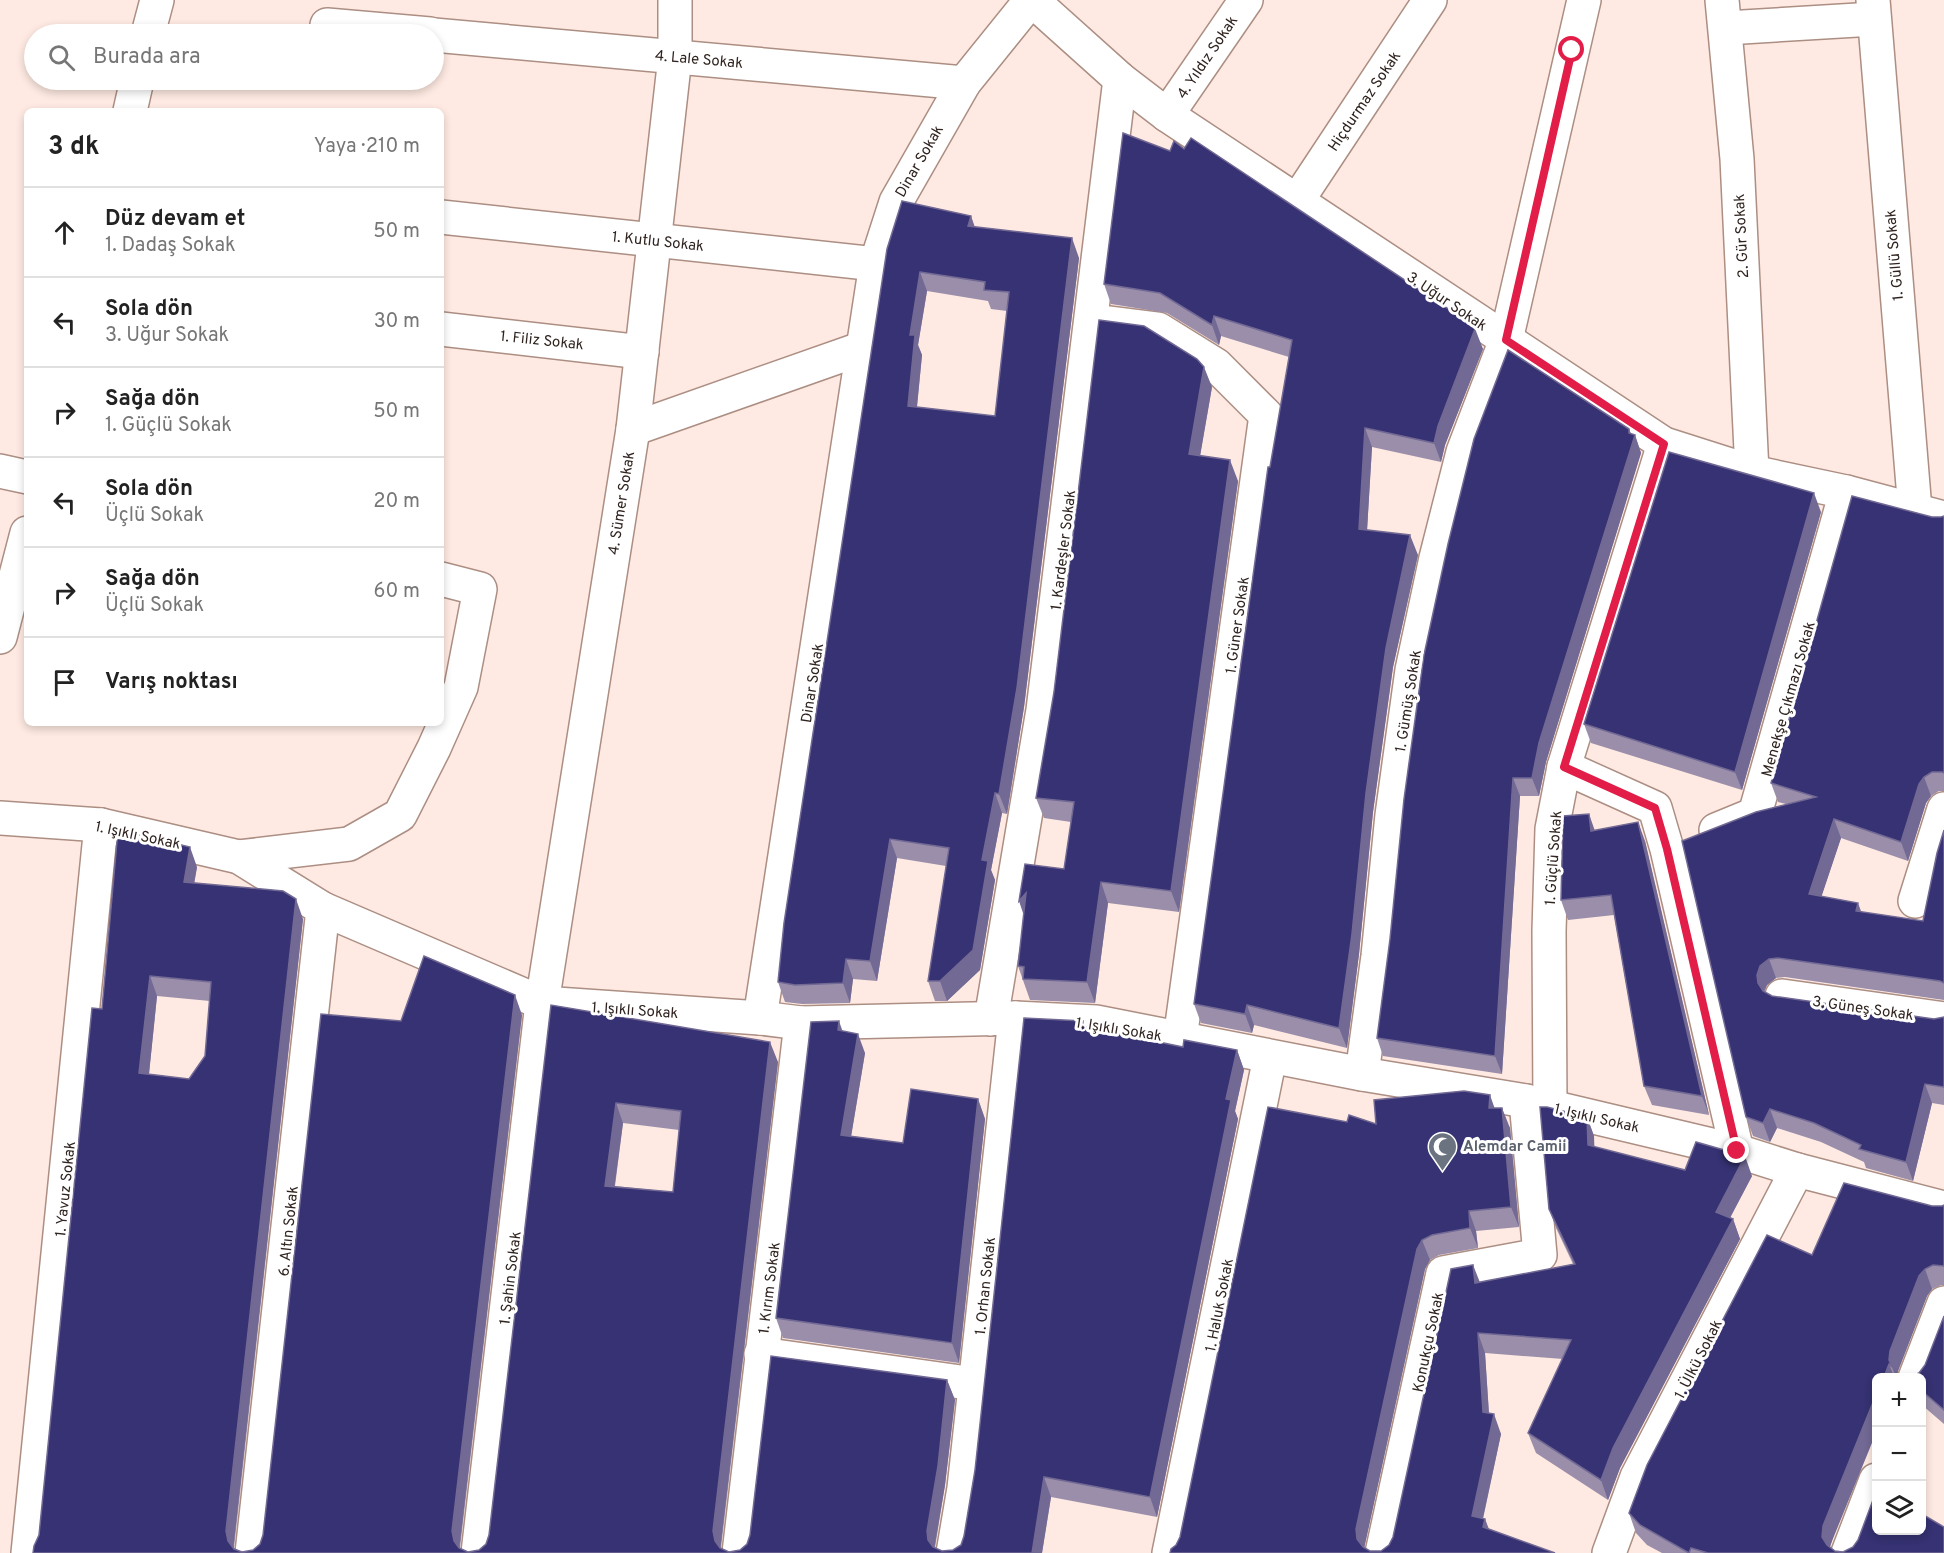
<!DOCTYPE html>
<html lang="tr">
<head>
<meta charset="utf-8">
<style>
	body { margin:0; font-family:Overpass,sans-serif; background:#f6f6f6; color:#222 }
	.controls { position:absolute; right:18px; bottom:18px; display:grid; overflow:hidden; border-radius:9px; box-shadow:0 3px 9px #0003 }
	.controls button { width:54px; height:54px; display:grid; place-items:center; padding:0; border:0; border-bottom:2px solid #e0e0e0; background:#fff; color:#222; font:30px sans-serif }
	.stop { position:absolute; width:18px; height:18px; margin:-14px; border:4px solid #e11d48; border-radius:50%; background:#fff }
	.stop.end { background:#e11d48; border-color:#fff; box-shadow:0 2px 6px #0008 }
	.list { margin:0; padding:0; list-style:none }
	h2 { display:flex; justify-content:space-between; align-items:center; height:78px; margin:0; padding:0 24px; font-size:26px }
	h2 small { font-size:20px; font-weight:400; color:#767676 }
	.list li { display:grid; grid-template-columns:39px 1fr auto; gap:18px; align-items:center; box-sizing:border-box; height:90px; padding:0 24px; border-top:2px solid #e0e0e0 }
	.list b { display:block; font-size:22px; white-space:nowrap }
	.list p { margin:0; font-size:20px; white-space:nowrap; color:#767676 }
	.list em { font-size:20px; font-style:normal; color:#767676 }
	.icon { flex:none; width:33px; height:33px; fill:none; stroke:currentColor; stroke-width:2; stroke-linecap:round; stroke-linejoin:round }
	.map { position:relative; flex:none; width:1944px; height:1553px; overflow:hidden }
	.search { position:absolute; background:#fff; box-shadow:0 3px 9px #0003; left:24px; top:24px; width:420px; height:66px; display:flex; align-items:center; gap:15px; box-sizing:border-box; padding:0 21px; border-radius:33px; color:#767676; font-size:22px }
	.panel { position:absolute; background:#fff; box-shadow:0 3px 9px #0003; left:24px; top:108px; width:420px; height:618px; border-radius:9px }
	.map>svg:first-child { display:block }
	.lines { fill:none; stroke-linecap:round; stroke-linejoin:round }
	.minor-casing { stroke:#ac8e83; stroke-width:36 }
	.minor { stroke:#fff; stroke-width:33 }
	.wall { fill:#9a8eaa; fill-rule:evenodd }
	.shaded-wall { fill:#726994 }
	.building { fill:#363273; stroke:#726994; stroke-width:1.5; fill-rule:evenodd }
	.route { stroke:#e11d48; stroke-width:8 }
	.labels { text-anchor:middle; stroke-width:6; stroke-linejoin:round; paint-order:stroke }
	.street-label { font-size:15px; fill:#302420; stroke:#fff }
	.worship-label { font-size:15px; font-weight:bold; fill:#5b616d; stroke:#fff; text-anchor:start }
</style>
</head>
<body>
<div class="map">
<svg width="1944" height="1553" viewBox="0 0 1944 1553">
	<rect width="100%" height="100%" fill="#feeae2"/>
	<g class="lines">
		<defs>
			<g id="minor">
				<path d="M1032,0L1120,79L1167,115L1664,444L1752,472L1846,492L1944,518"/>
				<path d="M1722,0L1737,159L1752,472"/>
				<path d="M1873,0L1915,510"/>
				<path d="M327,25L430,34"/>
				<path d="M1726,28L1874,19"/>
				<path d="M148,34L157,0"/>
				<path d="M434,35L964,83"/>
				<path d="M130,111L137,80"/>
				<path d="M1167,115L1246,0"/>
				<path d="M1297,201L1430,0"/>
				<path d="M441,217L876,264"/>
				<path d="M1102,322L1158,329L1216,365L1266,415L1180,1039"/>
				<path d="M441,329L642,352"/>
				<path d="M633,429L863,348"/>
				<path d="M0,471L27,477"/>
				<path d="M0,637L27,533"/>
				<path d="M1564,767L1655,808L1667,849L1737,1151"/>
				<path d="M0,818L101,825L239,857L323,909L542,1003L760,1018L801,1023L1015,1018L1096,1022L1362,1074L1526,1101L1737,1151L1797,1170L1944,1208"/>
				<path d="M1716,830L1755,814L1846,492"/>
				<path d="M239,857L349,844L400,815L434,748L461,687L480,589L441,579"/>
				<path d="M1915,901L1944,809"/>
				<path d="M1782,996L1944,1019"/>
				<path d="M760,1018L876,264L896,202L964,83L1031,0"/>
				<path d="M991,1019L1043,710L1120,79"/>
				<path d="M1362,1074L1378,956L1392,815L1412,670L1436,558L1463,452L1506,340L1584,0"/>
				<path d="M1550,1107L1549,931L1552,829L1564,767L1664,444"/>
				<path d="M761,1354L975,1384"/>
				<path d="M1915,1378L1944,1303"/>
				<path d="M28,1553L101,825"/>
				<path d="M252,1553L323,909"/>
				<path d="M478,1553L542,1003L633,429L675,57V0"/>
				<path d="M739,1553L801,1023"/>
				<path d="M953,1553L964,1488L1015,1018"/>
				<path d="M1169,1553L1270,1057"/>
				<path d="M1382,1553L1443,1273L1540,1255L1526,1101"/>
				<path d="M1609,1553L1637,1477L1797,1170"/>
				<path d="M1848,1553L1876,1480"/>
			</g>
		</defs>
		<use href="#minor" class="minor-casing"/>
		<use href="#minor" class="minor"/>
	</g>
	<g class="wall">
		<path d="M1184,149L1483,349L1445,445L1441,462L1372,447L1367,530L1418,555L1393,667L1373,812L1359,954L1347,1048L1254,1025L1252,1033L1201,1023L1194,1004L1270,467L1289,357L1221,336L1219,345L1167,313L1111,304L1104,284L1170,151Z"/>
		<path d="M971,216L974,227L1079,258L1024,707L1007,814L1002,813L991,870L995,880L980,970L947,1001H935L928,981L946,866L897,858L877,981L853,979L850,1003L802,1004L785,1002L778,982L887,249ZM927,291L988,301L991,309L1007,311L995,416L917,407L922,355L918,345Z"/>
		<path d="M1212,387L1200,455L1238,481L1179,912L1108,903L1095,1003L1030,1000L1018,966L1064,869L1071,822L1044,818L1036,798Z"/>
		<path d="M1629,429L1631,434L1635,435L1641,453L1546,762L1539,796H1520L1502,1074L1383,1056L1377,1038Z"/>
		<path d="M1821,512L1742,790L1591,743L1584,724Z"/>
		<path d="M1944,516V791H1939L1931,796L1926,803L1908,861L1841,838L1821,897L1861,912L1923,921L1944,830V1000L1785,977L1776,978L1767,985L1764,992L1772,996L1934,1019L1944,1017V1105L1932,1103L1913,1181L1866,1168L1864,1162L1821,1142L1777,1128L1770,1142L1753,1136L1746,1117L1786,804L1778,802L1771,783L1932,517H1941Z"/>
		<path d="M1595,831L1645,841L1709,1115L1652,1105L1644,1086L1614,915L1568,920L1561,900Z"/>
		<path d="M197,867L194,883L303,919L234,1548L242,1552L253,1550L260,1544L263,1535L401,1021L522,1015L460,1548L468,1552L479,1550L486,1544L489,1535L551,1005L778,1062L721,1548L729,1552L740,1550L947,1380L955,1400L945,1485L935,1548L942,1551L953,1550L961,1545L964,1536L1083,1021L1085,1027L1183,1047L1237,1050L1244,1070L1235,1111L1238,1119L1157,1517L1051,1497L1042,1553H33L39,1535L102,1009ZM157,996L210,1001L205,1056L189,1079L149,1074ZM623,1123L679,1130L673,1192L615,1186Z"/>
		<path d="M842,1031L865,1053L851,1136L903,1143L978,1099L985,1119L959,1363L783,1338L776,1318Z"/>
		<path d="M1495,1108L1510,1128L1519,1227L1476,1231L1478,1248L1439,1255L1430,1260L1425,1269L1364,1548L1370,1551H1381L1389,1545L1393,1537L1480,1283L1573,1264L1556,1228L1549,1209L1587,1117L1594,1136V1147L1685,1170L1752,1176L1730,1218L1733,1219L1740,1239L1620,1468L1608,1500L1536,1453L1528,1433L1563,1359L1485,1353L1489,1413L1501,1434L1483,1519H1485L1489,1529L1555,1553H1170L1176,1545L1180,1537L1347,1122L1376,1124Z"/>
		<path d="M1944,1205V1285H1941L1932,1289L1927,1296L1898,1371L1897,1377H1876L1830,1548L1835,1551L1843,1552L1944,1553H1662L1647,1545L1636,1533L1629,1513L1812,1255L1932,1206H1942Z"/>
		<path d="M1944,1316V1424L1922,1405V1377H1903V1376H1911L1919,1373L1925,1365Z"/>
	</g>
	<g class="shaded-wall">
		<path d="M971,216L978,236L968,226Z"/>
		<path d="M1072,238L1079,258L1024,707L1007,814L999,794Z"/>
		<path d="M920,272L927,291L918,345L922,355L915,426L908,406L910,335Z"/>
		<path d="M1214,316L1221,336L1219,345L1212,325Z"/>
		<path d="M1474,326L1483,349L1445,445L1441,462L1434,443L1438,426Z"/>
		<path d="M1204,367L1212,387L1197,474L1189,454Z"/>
		<path d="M1365,428L1372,447L1366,548L1359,529Z"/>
		<path d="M1629,429L1633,440L1635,435L1641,453L1546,762L1539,796L1532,778L1539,743Z"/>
		<path d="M1230,460L1238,481L1179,912L1171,891Z"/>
		<path d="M1814,493L1821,512L1742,790L1735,772Z"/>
		<path d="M1410,535L1418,555L1393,667L1373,812L1359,954L1347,1048L1339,1028L1366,793L1386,648Z"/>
		<path d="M1924,777L1931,796L1926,803L1908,861L1901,842L1919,784Z"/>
		<path d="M1513,778L1520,796L1502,1074L1495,1056Z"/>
		<path d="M995,793L1002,813L991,870L995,880L980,970L947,1001L940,981L982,860Z"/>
		<path d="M1589,814L1596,834L1591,831Z"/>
		<path d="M1834,819L1841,838L1816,913L1809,894Z"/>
		<path d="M1638,822L1645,841L1709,1115L1702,1096Z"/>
		<path d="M890,839L897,858L877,981L870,961Z"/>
		<path d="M190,847L197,867L191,902L184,882Z"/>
		<path d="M1101,882L1108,903L1095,1003L1087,982Z"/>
		<path d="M1026,893V922L1019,901Z"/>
		<path d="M296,899L303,919L233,1551L228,1541L226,1531Z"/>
		<path d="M1858,903L1865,922L1856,911Z"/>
		<path d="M846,959L853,979L850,1003L843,983Z"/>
		<path d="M1769,959L1776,978L1767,985L1763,994L1758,983L1757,975L1760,966Z"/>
		<path d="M150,976L157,996L147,1093L139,1073Z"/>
		<path d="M515,995L522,1015L459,1551L454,1541L452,1531Z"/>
		<path d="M1247,1005L1254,1025L1252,1033L1245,1014Z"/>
		<path d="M839,1021L846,1041L838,1030Z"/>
		<path d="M858,1034L865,1053L848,1155L841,1135Z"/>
		<path d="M770,1042L778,1062L720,1551L715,1541L713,1531Z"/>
		<path d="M1237,1050L1244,1070L1235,1111L1238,1119L1157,1517L1150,1497L1226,1099Z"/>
		<path d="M1925,1084L1932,1103L1913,1181L1906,1162Z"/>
		<path d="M1490,1095L1497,1115L1489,1108Z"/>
		<path d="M978,1099L985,1119L959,1363L952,1343Z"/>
		<path d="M616,1103L623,1123L612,1205L605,1186Z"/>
		<path d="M1502,1108L1510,1128L1519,1227L1511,1207Z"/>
		<path d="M1770,1109L1777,1128L1770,1142L1763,1123Z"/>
		<path d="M1587,1117L1594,1136L1595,1165L1588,1145Z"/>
		<path d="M1745,1156L1752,1176L1723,1231L1716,1212Z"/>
		<path d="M1469,1211L1476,1231L1478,1248L1470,1228Z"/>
		<path d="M1733,1219L1740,1239L1620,1468L1608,1500L1601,1480L1613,1448Z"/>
		<path d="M1422,1240L1430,1260L1425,1269L1364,1549L1357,1539L1356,1529L1417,1249Z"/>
		<path d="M1473,1265L1481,1285L1475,1283Z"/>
		<path d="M1925,1269L1932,1289L1927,1296L1898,1371L1897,1377H1896L1889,1360L1890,1351L1919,1276Z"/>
		<path d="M1478,1333L1485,1353L1490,1431L1494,1414L1501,1434L1479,1536L1472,1516L1483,1412Z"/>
		<path d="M1889,1364L1894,1377H1884Z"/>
		<path d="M947,1380L955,1400L945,1485L934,1550L928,1540L927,1531Z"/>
		<path d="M1876,1395V1433L1830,1546V1553L1822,1537L1823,1526Z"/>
		<path d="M1044,1477L1051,1497L1042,1553H1032Z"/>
		<path d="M1485,1519L1492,1539L1483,1527Z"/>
	</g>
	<g class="building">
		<path d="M1123,133L1170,151L1174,141L1184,149L1191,138L1474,326L1475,329L1438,426L1434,443L1365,428L1359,529L1410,535L1386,648L1366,793L1352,934L1339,1028L1247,1005L1245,1014L1194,1004L1268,467H1270L1292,340L1214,316L1212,325L1160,293L1104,284Z"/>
		<path d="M902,201L971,216L968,226L1072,238L1017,688L999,794L995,793L982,860L988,861L973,950L940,981H928L949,848L890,839L870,961L846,959L843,983L795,985L778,982L784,923L887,249ZM920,272L985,282L984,290L1009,292L995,416L908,406L915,335H910Z"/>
		<path d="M1099,320L1144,326L1197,359L1204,367L1189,454L1230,460L1171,891L1101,882L1087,982L1023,979L1024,967L1018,966L1026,893L1019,901L1025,864L1064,869L1074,802L1036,798L1054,692Z"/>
		<path d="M1508,350L1629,429V433L1635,435L1539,743L1532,778H1513L1495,1056L1377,1038L1390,939L1404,799L1424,655L1448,544L1474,439Z"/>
		<path d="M1669,452L1814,493L1735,772L1584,724Z"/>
		<path d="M1852,496L1932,517H1941L1944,516V773L1942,772H1932L1924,777L1919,784L1901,842L1834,819L1809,894L1858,903L1856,911L1923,921L1937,853L1944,830V983L1940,981L1778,958L1769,959L1760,966L1757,975L1758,983L1763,991L1772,996L1934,1019L1944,1017V1087L1925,1084L1906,1162L1859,1149L1861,1145L1814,1123L1770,1109L1763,1123L1746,1117L1682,841L1756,812L1816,797L1771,783Z"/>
		<path d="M1589,814L1591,831L1638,822L1702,1096L1644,1086L1611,895L1561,900L1563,816Z"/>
		<path d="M118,830L190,847L184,882L283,891L296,899L226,1531L228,1541L234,1549L242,1552L253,1550L260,1544L263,1535L321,1014L401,1021L424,956L515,995L452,1531L454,1541L459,1548L468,1552L479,1550L486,1544L489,1535L551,1005L770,1042L713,1531L715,1541L720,1548L729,1552L740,1550L747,1544L750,1535L771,1356L947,1380L938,1466L927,1531L928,1540L933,1547L942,1551L953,1550L961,1545L964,1536L975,1470L1024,1018L1083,1021L1082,1026L1183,1047L1184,1040L1237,1050L1226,1099L1231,1100L1150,1497L1044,1477L1032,1553H33L34,1546L39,1535L92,1008L102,1009ZM150,976L211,982L205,1056L189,1079L139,1073ZM616,1103L681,1111L673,1192L605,1186Z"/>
		<path d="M839,1021L838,1030L858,1034L841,1135L903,1143L911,1089L978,1099L952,1343L776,1318L811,1022Z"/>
		<path d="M1464,1091L1490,1095L1489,1108H1502L1511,1207L1469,1211L1470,1228L1432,1235L1422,1240L1417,1249L1356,1529L1357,1539L1363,1547L1370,1551H1381L1389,1545L1393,1537L1451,1269L1473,1265L1475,1283L1575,1264L1549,1209L1540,1107H1547L1587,1117L1588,1145L1685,1170L1696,1142L1745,1156L1716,1212L1733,1219L1613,1448L1601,1480L1528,1433L1571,1340L1478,1333L1483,1412L1494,1414L1472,1516L1485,1519L1483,1527L1555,1553H1170L1171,1549L1176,1545L1180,1537L1268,1107L1347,1122L1349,1115L1376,1124L1374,1100Z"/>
		<path d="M1844,1183L1932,1206H1942L1944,1205V1266L1933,1265L1925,1269L1919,1276L1890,1351L1889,1360L1892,1367L1889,1364L1884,1377H1876V1395L1823,1526L1822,1537L1827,1545L1835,1551L1843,1552L1853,1547L1858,1540L1876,1492V1530H1922V1514L1944,1527V1553H1708L1691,1548L1689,1553L1640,1525L1629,1513L1647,1465L1767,1235L1812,1255Z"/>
		<path d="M1944,1316V1410L1922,1391V1377H1905L1903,1376H1911L1919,1373L1925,1365Z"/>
	</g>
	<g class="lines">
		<path class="route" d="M1572,50L1506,340L1664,444L1564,767L1655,808L1667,849L1737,1151"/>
	</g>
	<defs>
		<symbol id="mosque-pin" viewBox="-11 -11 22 30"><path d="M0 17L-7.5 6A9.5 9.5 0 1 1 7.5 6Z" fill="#6b7280" stroke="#fff"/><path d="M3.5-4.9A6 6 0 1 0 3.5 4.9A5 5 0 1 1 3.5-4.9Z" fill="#fff"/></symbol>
	</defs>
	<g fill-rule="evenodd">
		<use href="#mosque-pin" x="1426" y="1130" width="33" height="45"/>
	</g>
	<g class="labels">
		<g class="street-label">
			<text transform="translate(1207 57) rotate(-56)" y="5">4. Yıldız Sokak</text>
			<text transform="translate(699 59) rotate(5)" y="5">4. Lale Sokak</text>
			<text transform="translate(1364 101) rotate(-56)" y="5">Hiçdurmaz Sokak</text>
			<text transform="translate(919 161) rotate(-60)" y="5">Dinar Sokak</text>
			<text transform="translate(1741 236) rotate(-93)" y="5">2. Gür Sokak</text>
			<text transform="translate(658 241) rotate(6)" y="5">1. Kutlu Sokak</text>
			<text transform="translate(1894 255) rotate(-95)" y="5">1. Güllü Sokak</text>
			<text transform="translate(1447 301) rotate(34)" y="5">3. Uğur Sokak</text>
			<text transform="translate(542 340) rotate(6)" y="5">1. Filiz Sokak</text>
			<text transform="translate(621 503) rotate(-81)" y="5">4. Sümer Sokak</text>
			<text transform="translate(1063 550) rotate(-83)" y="5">1. Kardeşler Sokak</text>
			<text transform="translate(1237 625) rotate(-82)" y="5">1. Güner Sokak</text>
			<text transform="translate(812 683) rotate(-81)" y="5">Dinar Sokak</text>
			<text transform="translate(1788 699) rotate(-74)" y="5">Menekşe Çıkmazı Sokak</text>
			<text transform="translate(1408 701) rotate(-81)" y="5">1. Gümüş Sokak</text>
			<text transform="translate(138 835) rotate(12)" y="5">1. Işıklı Sokak</text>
			<text transform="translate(1553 858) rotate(-86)" y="5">1. Güçlü Sokak</text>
			<text transform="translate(1863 1008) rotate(8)" y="5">3. Güneş Sokak</text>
			<text transform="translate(635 1010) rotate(4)" y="5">1. Işıklı Sokak</text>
			<text transform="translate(1119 1029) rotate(9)" y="5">1. Işıklı Sokak</text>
			<text transform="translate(1597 1118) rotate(13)" y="5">1. Işıklı Sokak</text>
			<text transform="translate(65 1189) rotate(-84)" y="5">1. Yavuz Sokak</text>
			<text transform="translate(288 1231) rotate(-84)" y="5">6. Altın Sokak</text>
			<text transform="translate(510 1278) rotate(-83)" y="5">1. Şahin Sokak</text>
			<text transform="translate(985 1286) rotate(-84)" y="5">1. Orhan Sokak</text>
			<text transform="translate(769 1288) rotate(-83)" y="5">1. Kırım Sokak</text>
			<text transform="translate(1219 1305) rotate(-79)" y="5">1. Haluk Sokak</text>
			<text transform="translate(1428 1342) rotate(-78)" y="5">Konukçu Sokak</text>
			<text transform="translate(1698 1359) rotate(-63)" y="5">1. Ülkü Sokak</text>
		</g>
		<g class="worship-label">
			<text x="1463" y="1151">Alemdar Camii</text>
		</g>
	</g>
</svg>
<div class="controls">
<button>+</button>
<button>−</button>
<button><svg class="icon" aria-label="layers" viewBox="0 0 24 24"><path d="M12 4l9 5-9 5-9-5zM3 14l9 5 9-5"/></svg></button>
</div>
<div class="stop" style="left:1572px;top:50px"></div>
<div class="stop end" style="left:1737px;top:1151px"></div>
<div class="search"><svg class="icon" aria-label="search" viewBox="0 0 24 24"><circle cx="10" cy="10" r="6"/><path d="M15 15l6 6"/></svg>Burada ara</div>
<section class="panel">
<h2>3 dk<small>Yaya · 210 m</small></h2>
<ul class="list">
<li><svg class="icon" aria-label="ahead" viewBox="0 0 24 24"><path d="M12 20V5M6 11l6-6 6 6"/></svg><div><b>Düz devam et</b><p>1. Dadaş Sokak</p></div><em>50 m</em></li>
<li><svg class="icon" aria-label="left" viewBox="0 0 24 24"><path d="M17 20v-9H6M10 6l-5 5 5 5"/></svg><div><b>Sola dön</b><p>3. Uğur Sokak</p></div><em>30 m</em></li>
<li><svg class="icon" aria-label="right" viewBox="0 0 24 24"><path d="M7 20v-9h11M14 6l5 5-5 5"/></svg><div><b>Sağa dön</b><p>1. Güçlü Sokak</p></div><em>50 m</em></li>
<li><svg class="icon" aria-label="left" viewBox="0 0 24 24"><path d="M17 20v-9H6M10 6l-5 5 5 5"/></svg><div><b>Sola dön</b><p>Üçlü Sokak</p></div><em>20 m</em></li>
<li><svg class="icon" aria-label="right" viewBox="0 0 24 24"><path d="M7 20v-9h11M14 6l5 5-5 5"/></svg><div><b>Sağa dön</b><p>Üçlü Sokak</p></div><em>60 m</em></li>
<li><svg class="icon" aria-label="arrive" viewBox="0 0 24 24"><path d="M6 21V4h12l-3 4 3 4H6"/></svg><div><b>Varış noktası</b></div></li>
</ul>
</section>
</div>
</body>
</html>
